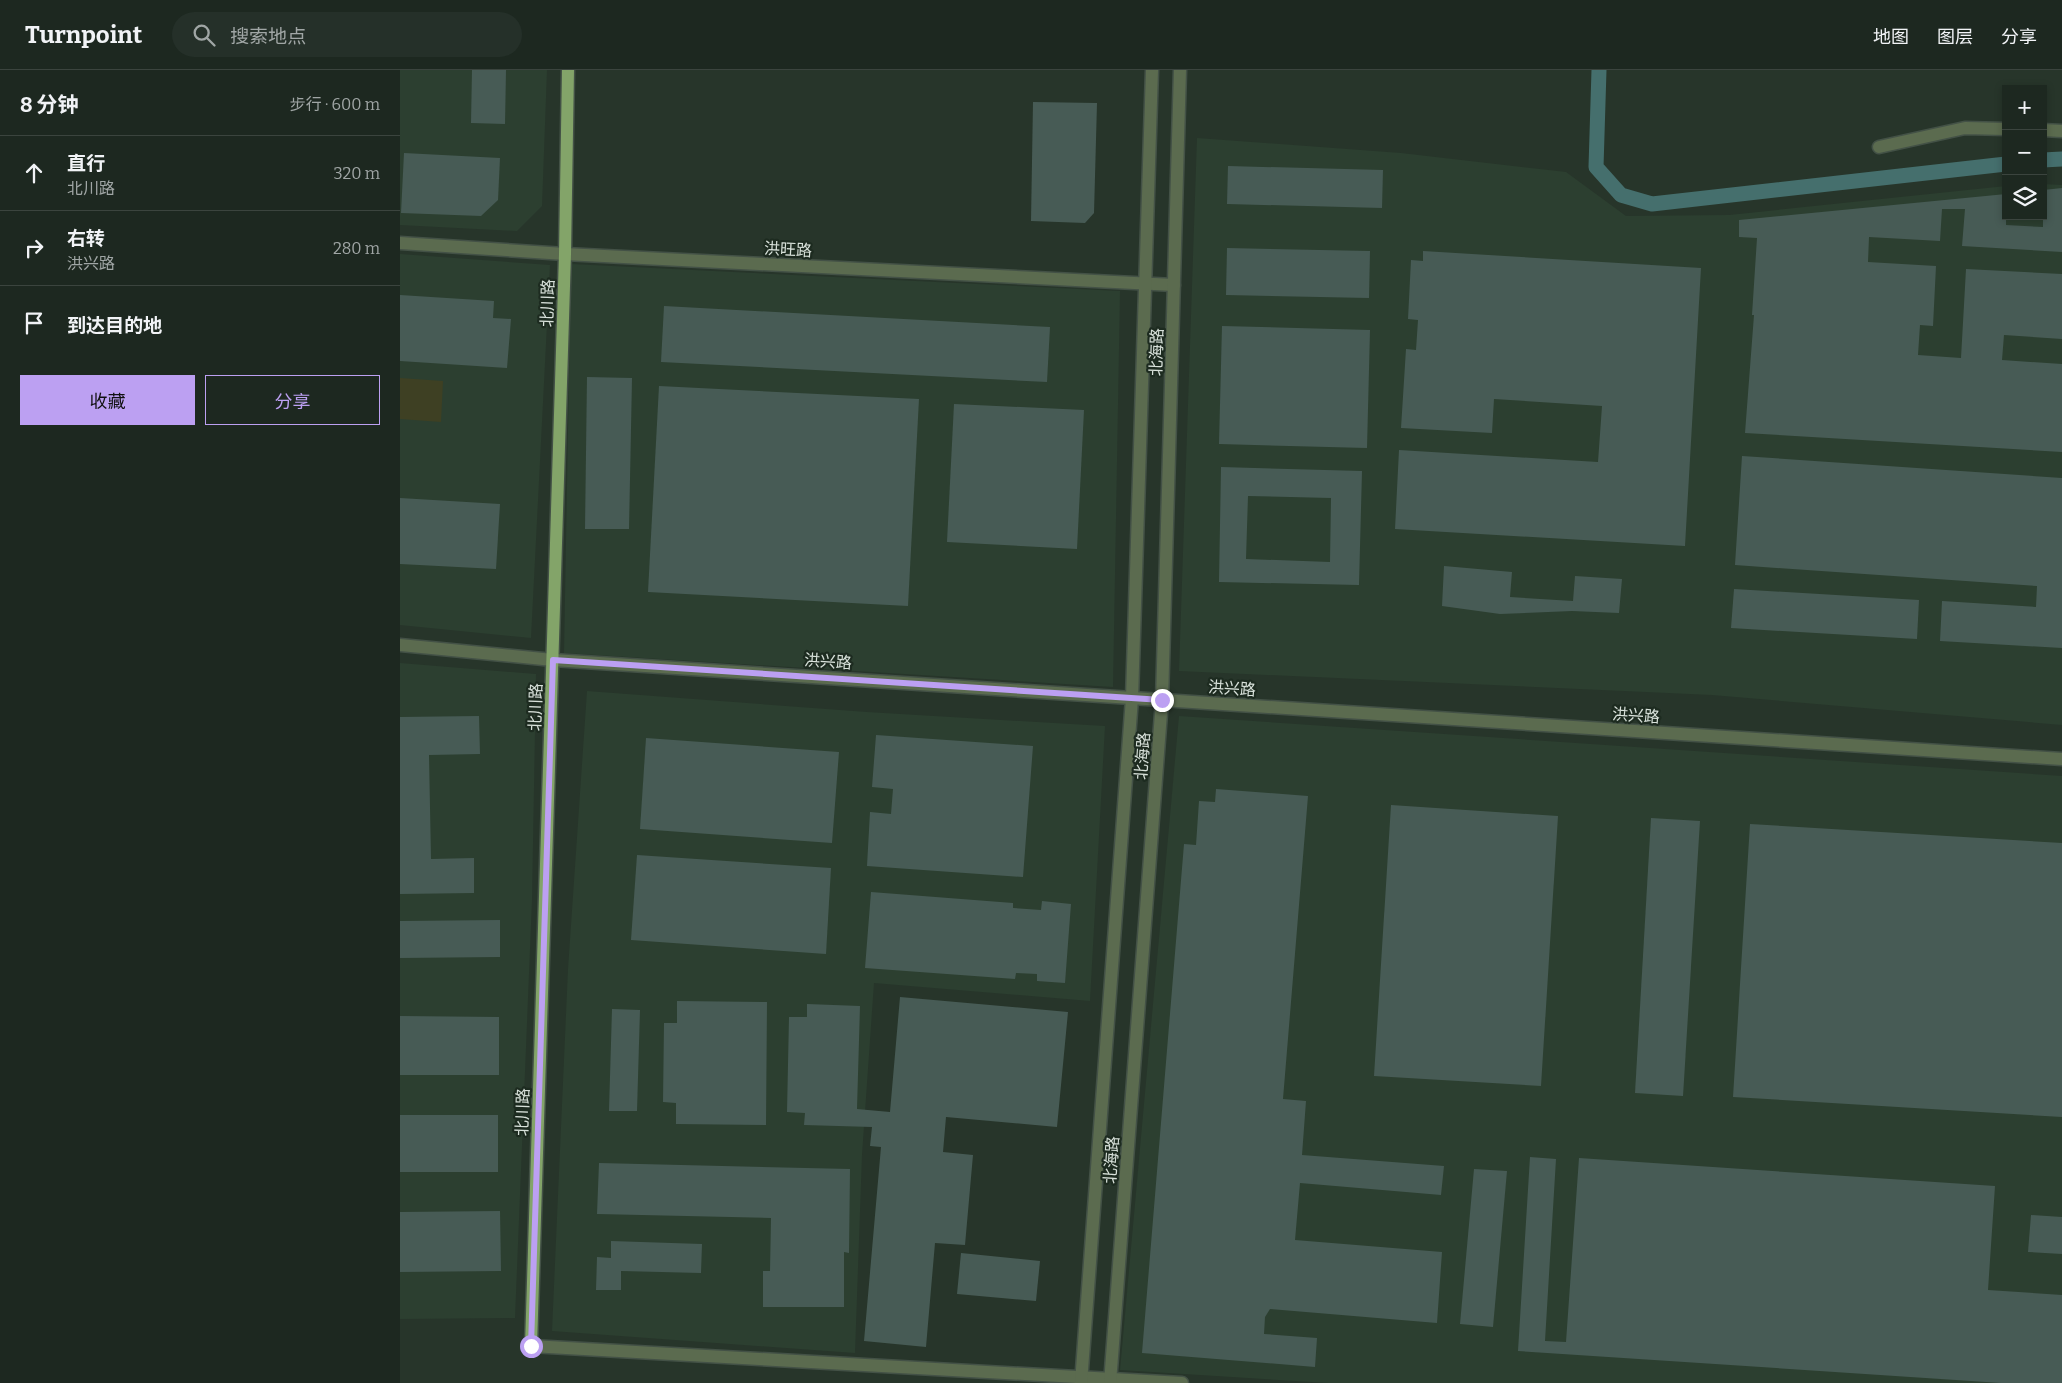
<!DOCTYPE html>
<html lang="zh">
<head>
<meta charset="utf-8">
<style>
	body { margin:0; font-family:Bitter,"Noto Sans SC",serif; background:#253029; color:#f1f3f6 }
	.controls { position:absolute; right:15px; top:15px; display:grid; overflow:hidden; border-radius:0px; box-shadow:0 2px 8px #0003 }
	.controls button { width:45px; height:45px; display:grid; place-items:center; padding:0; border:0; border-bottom:1px solid #3b443e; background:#1d2820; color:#f1f3f6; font:25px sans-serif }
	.stop { position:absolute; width:15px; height:15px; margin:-11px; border:4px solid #bca0f2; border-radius:50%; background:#fff }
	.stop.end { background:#bca0f2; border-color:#fff; box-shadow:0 1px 5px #0008 }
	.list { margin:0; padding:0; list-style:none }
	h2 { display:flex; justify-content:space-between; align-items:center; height:65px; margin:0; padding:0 20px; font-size:21px }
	h2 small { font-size:16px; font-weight:400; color:#a0a6a5 }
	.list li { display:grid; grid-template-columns:32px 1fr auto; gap:15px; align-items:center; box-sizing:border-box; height:75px; padding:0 20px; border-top:1px solid #3b443e }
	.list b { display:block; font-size:19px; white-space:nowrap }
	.list p { margin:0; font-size:16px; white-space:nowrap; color:#a0a6a5 }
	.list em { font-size:16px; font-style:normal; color:#a0a6a5 }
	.actions { display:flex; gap:10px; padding:15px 20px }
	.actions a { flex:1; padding:11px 0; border:1px solid #bca0f2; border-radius:0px; text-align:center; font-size:18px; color:#bca0f2 }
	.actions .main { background:#bca0f2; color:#111 }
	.icon { flex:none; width:28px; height:28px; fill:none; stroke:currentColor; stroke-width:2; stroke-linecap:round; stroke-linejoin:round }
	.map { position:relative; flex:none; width:1662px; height:1313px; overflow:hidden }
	header { display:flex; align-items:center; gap:30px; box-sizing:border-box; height:70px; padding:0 25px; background:#1d2820; border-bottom:1px solid #3b443e }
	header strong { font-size:24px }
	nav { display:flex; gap:28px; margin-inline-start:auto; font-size:18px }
	.search { width:350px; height:45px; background:#253029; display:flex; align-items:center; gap:12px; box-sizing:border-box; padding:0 18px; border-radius:28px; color:#a0a6a5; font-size:19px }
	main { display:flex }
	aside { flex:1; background:#1d2820 }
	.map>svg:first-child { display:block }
	.built { fill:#2c3f30 }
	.green { fill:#3e4023 }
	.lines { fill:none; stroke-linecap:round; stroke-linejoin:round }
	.canal { stroke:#456f6d; stroke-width:15 }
	.building { fill:#475b55; fill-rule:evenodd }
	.minor-casing { stroke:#435146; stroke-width:15 }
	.major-casing { stroke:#435146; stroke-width:15 }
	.minor { stroke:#5b6b4f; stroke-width:12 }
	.major { stroke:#83a469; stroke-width:12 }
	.route { stroke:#bca0f2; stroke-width:6 }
	.labels { text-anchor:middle; stroke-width:4.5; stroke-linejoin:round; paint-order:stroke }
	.street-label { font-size:16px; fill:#d8e1da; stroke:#1d2b20 }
</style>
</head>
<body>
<header>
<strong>Turnpoint</strong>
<div class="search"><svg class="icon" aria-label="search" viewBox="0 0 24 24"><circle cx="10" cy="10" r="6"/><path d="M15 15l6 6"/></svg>搜索地点</div>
<nav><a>地图</a><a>图层</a><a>分享</a></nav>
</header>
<main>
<aside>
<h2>8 分钟<small>步行 · 600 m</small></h2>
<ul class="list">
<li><svg class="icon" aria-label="ahead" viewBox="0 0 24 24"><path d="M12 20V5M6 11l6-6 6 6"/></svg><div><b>直行</b><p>北川路</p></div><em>320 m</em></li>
<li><svg class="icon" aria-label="right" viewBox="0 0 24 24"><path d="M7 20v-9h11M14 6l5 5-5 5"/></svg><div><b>右转</b><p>洪兴路</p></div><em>280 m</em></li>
<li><svg class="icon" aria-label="arrive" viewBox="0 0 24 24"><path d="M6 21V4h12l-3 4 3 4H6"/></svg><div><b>到达目的地</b></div></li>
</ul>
<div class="actions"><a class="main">收藏</a><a>分享</a></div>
</aside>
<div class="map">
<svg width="1662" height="1313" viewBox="0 0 1662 1313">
	<rect width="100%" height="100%" fill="#27352a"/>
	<g class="built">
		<path d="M0,0H147L142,136L117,161L0,155Z"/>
		<path d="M797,68L1001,83L1166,102L1226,146L1329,145L1606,116V146H1643V114L1662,115V655L1312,625L779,601Z"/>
		<path d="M0,184L150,195L131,568L0,555Z"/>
		<path d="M171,194L720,221L713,617L164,583Z"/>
		<path d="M0,593L136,604L132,830L115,1248L0,1249Z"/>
		<path d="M187,621L467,642L705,656L690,931L474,913L462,1085L455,1283L152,1261L168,899Z"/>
		<path d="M779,646L1662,706V1313H928L720,1300Z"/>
	</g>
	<path class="green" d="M0,308L43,311L41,352L0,349Z"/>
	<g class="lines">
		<g class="canal">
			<path d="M1199,0L1196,97L1221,125L1252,134L1606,94"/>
			<path d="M1643,90L1662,89"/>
		</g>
	</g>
	<g class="building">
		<path d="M72,0H106L105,54L71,53Z"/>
		<path d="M633,32L697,33L694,143L685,153L631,151Z"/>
		<path d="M4,83L100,88L98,130L81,146L1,143Z"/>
		<path d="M828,96L983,100L982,138L827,134Z"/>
		<path d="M1662,118V182L1562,176L1565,139H1542L1540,171L1469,167L1468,192L1536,196L1533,256L1520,255L1518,285L1561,288L1566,199L1662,204V269L1604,265L1602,290L1662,294V382L1345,363L1354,245H1352L1357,168L1339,167V150L1606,124V155L1643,157V120Z"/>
		<path d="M827,178L970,181L969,228L826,225Z"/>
		<path d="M1023,181L1301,198L1285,476L995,459L999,380L1198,392L1202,336L1094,329L1092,363L1001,358L1006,279L1016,280L1018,250L1008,249L1011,190L1023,191Z"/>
		<path d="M0,225L94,231L93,248L111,249L107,298L0,291Z"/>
		<path d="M264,236L650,257L647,312L261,292Z"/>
		<path d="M822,256L970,260L967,378L819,374Z"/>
		<path d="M187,307L232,308L229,459H185Z"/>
		<path d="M259,316L519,329L508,536L248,522Z"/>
		<path d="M554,334L684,340L677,479L547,472Z"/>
		<path d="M1342,386L1662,408V578L1540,571L1542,531L1636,537L1637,516L1335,495Z"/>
		<path d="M821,397L962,401L959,515L819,512ZM848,426L931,428L930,492L846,489Z"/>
		<path d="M0,428L100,434L96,499L0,494Z"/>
		<path d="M1044,496L1112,502L1110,527L1173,531L1175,506L1222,509L1219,543L1172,541L1100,544L1042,536Z"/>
		<path d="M1334,519L1519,530L1517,569L1331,558Z"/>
		<path d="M79,646L80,684L29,685L31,789L74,788V823L0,824V647Z"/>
		<path d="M476,665L633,676L623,807L467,796L470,742L491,744L493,719L472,717Z"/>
		<path d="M246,668L439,682L432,773L240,759Z"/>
		<path d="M816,719L908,726L883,1029L906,1031L902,1085L1044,1096L1041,1125L900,1113L895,1170L1042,1182L1037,1253L870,1239L865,1247L864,1264L917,1268L915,1297L742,1283L784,774L796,775L799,731L815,732Z"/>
		<path d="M991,735L1158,746L1141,1016L974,1006Z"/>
		<path d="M1251,748L1300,751L1283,1026L1235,1023Z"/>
		<path d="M1350,754L1662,773V1047L1333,1027Z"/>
		<path d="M237,785L431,798L426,884L231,870Z"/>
		<path d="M471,822L613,833V838L641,840L642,831L671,834L665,913L637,911V904L616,903L615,909L465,898Z"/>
		<path d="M100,850V887L0,888V851Z"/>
		<path d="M500,927L668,942L657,1057L546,1047L543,1082L573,1085L565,1175L535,1173L526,1277L464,1271L481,1077L470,1076L472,1057L404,1055L405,1043L387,1042L389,947H407V934L460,936L457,1039L490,1042Z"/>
		<path d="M277,931L367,932L366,1055L276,1054V1033L263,1032L264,953H277Z"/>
		<path d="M212,939L240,940L237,1041H209Z"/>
		<path d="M0,946L99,947V1005H0Z"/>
		<rect x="0" y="1045" width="98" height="57"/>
		<path d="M1130,1087L1156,1089L1145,1271L1166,1272L1179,1088L1595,1116L1588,1220L1662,1225V1313H1601L1118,1281Z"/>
		<path d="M199,1093L450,1099L449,1183L444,1182V1237H363V1201H370L371,1148L197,1144Z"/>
		<path d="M1074,1099L1107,1101L1093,1257L1060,1254Z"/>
		<path d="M100,1141L101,1201L0,1202V1142Z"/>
		<path d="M1631,1145L1662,1147V1184L1628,1182Z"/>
		<path d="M211,1171L302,1174L301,1203L221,1201V1220H196L197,1187L211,1188Z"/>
		<path d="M561,1183L640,1191L636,1231L557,1224Z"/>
	</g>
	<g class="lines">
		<defs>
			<g id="minor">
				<path d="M1643,60L1662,61"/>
				<path d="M1479,77L1565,58L1606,59"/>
				<path d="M0,173L165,184L774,215"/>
				<path d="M0,575L153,590L1662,689"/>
				<path d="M131,1276L782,1313"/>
				<path d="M681,1313L732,628L752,0"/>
				<path d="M710,1313L762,630L780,0"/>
			</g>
			<path id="major" d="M131,1276L165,184L168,0"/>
		</defs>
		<use href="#minor" class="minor-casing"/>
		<use href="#major" class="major-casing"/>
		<use href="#minor" class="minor"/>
		<use href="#major" class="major"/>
	</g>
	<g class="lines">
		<path class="route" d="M131,1276L153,590L762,630"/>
	</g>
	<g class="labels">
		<g class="street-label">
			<text transform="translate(388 179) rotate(3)" y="6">洪旺路</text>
			<text transform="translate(147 233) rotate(-88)" y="6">北川路</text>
			<text transform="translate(756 282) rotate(-88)" y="6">北海路</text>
			<text transform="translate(428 591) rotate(4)" y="6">洪兴路</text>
			<text transform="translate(832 618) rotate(4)" y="6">洪兴路</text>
			<text transform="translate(135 637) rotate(-88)" y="6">北川路</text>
			<text transform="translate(1236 645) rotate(4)" y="6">洪兴路</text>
			<text transform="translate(742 686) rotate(-86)" y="6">北海路</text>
			<text transform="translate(122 1042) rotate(-88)" y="6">北川路</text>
			<text transform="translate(711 1090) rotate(-86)" y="6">北海路</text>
		</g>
	</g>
</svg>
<div class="controls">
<button>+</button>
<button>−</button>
<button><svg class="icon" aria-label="layers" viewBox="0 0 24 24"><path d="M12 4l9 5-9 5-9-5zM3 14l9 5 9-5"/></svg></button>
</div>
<div class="stop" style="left:131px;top:1276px"></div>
<div class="stop end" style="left:762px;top:630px"></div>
</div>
</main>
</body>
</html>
